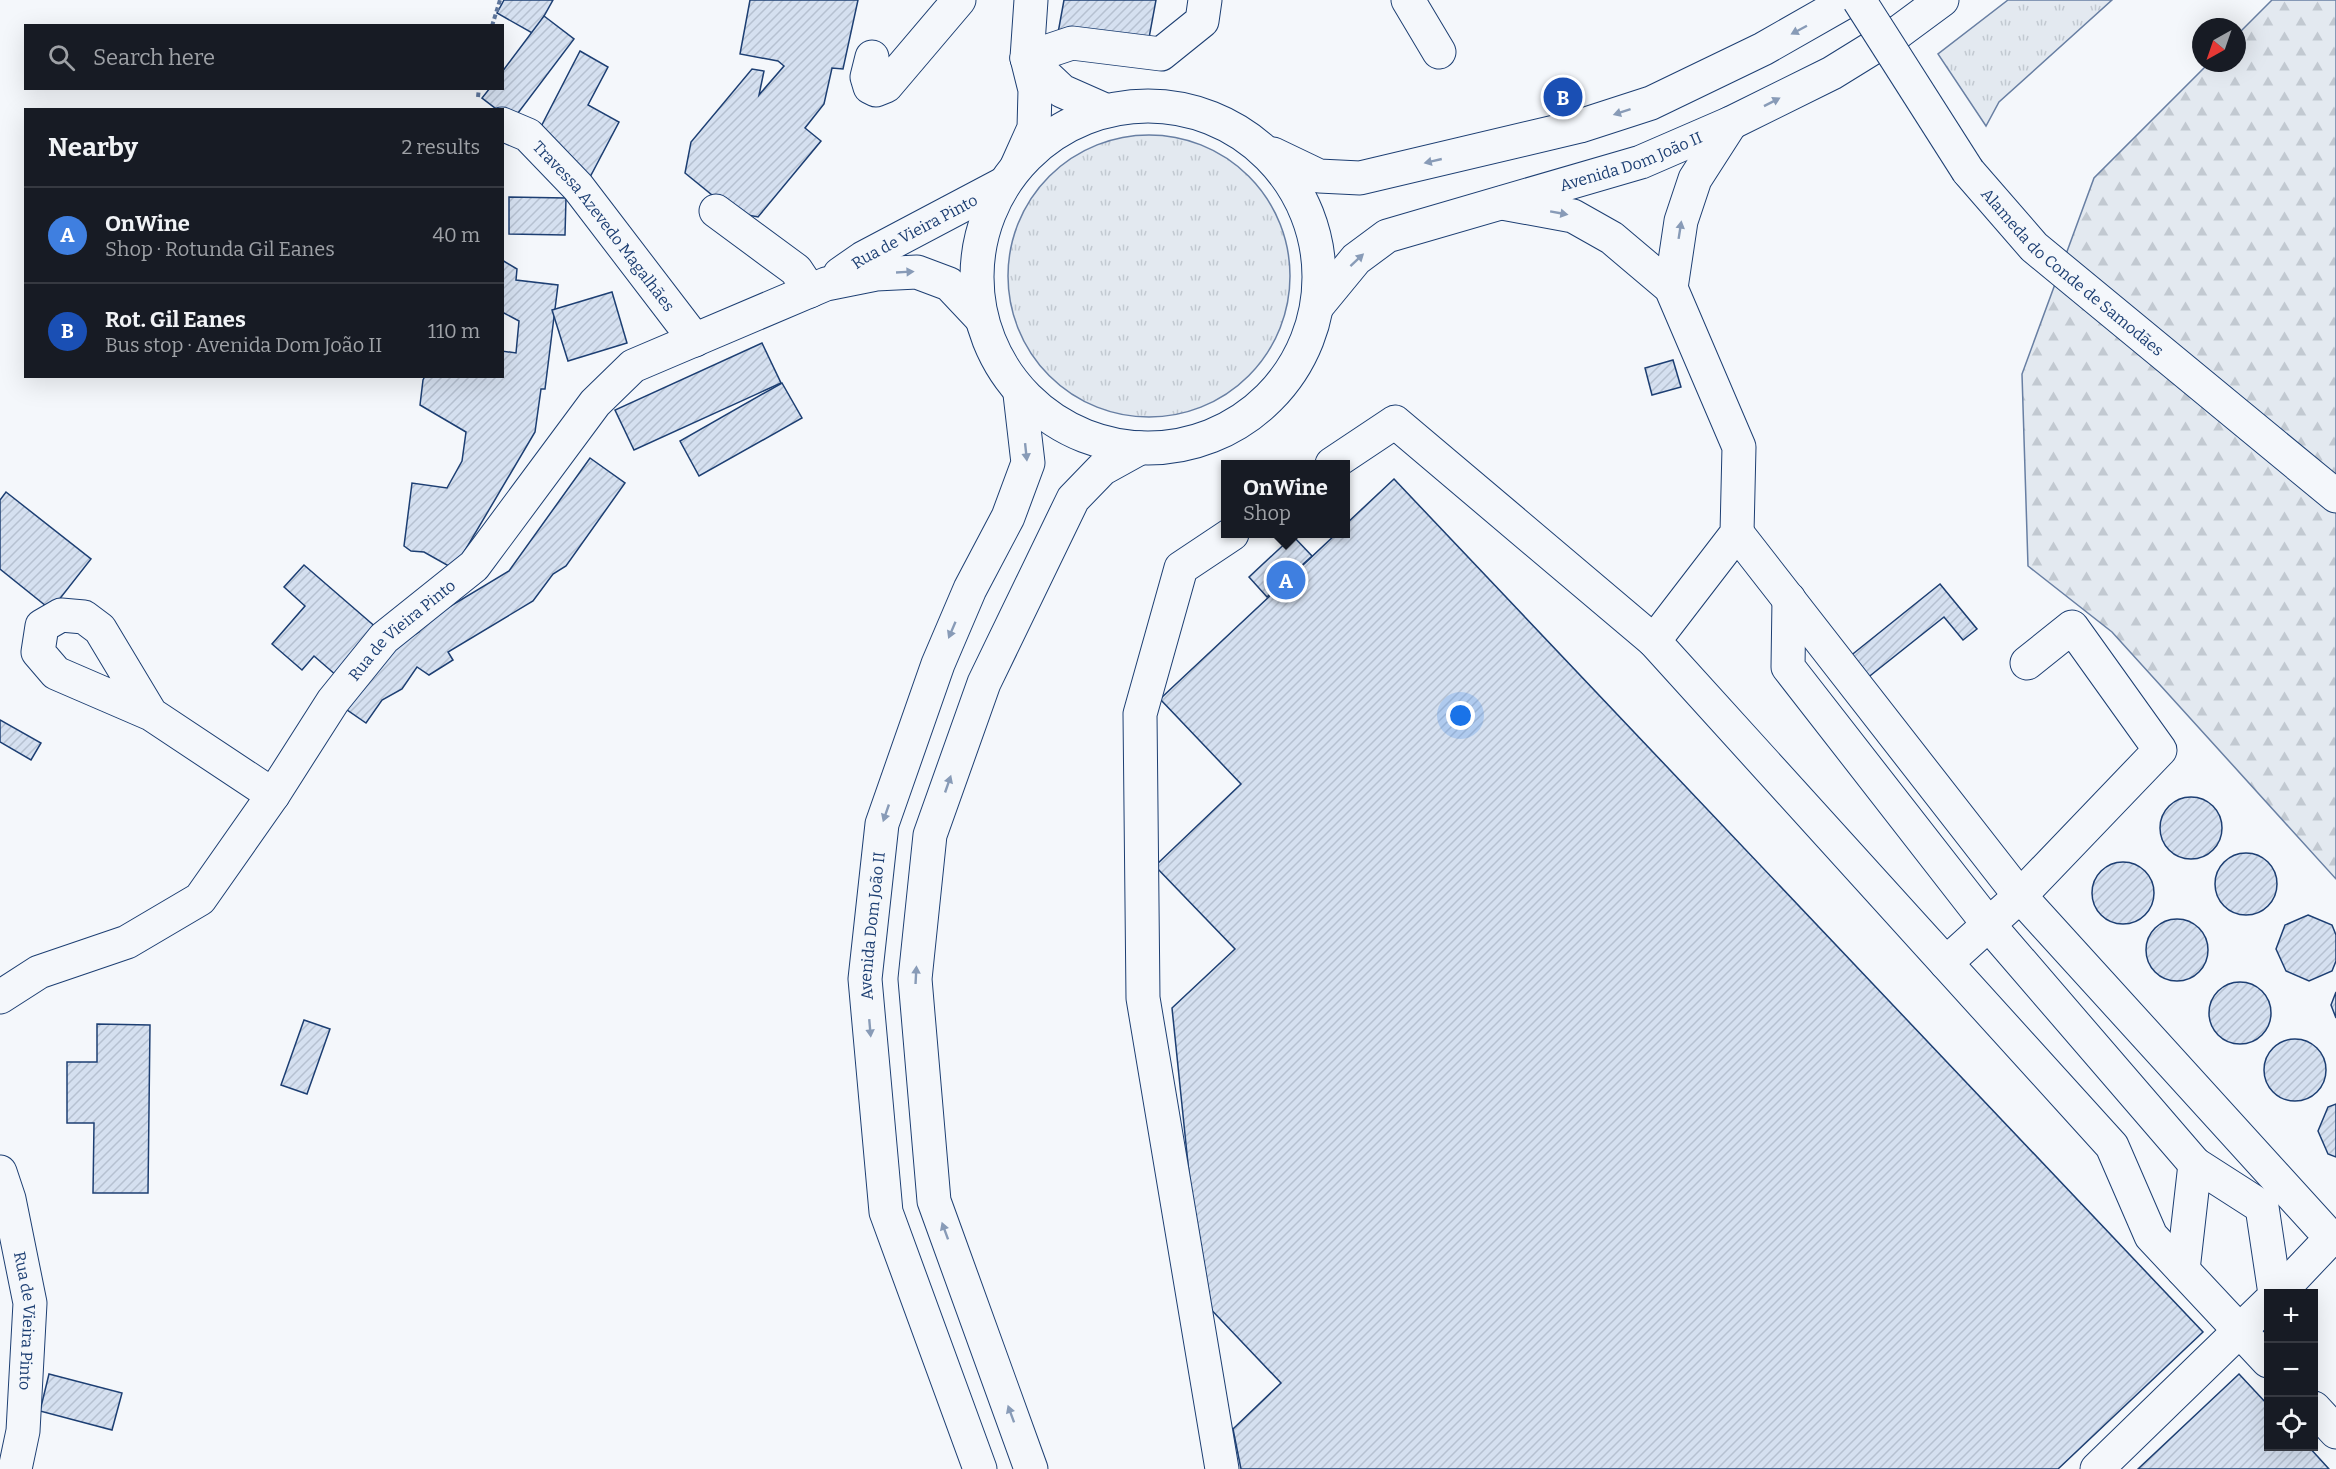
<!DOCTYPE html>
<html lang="en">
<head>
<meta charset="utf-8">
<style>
	body { margin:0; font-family:Bitter,serif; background:#242831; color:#f1f3f6 }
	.controls { position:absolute; right:18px; bottom:18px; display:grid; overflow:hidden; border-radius:0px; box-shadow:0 6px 24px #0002 }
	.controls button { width:54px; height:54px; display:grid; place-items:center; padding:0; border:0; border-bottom:2px solid #363941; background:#171b24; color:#f1f3f6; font:30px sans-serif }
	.compass { position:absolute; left:2192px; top:18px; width:54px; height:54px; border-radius:50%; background:#171b24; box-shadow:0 6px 24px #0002; rotate:220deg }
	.you { position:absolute; left:1461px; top:716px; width:21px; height:21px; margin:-15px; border:4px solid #fff; border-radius:50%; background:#1a73e8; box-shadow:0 0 0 9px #1a73e833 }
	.badge { display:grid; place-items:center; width:39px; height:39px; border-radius:50%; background:#db2777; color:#fff; font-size:20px; font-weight:700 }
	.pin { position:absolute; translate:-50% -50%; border:3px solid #fff; box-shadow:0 2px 6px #0006 }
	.popup { position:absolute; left:1221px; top:460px; width:129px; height:78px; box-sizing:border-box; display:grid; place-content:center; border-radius:0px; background:#171b24; filter:drop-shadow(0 2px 4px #0005); font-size:20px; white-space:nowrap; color:#9ea1a6 }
	.popup b { font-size:22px; color:#f1f3f6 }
	.popup::after { content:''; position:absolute; left:50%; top:100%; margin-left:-12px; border:12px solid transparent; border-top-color:#171b24 }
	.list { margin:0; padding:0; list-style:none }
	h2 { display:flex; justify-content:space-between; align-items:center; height:78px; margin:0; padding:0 24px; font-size:26px }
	h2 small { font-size:20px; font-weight:400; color:#9ea1a6 }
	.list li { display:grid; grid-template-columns:39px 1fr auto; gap:18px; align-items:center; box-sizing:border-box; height:96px; padding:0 24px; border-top:2px solid #363941 }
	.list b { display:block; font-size:22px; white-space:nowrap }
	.list p { margin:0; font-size:20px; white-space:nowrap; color:#9ea1a6 }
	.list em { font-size:20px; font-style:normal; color:#9ea1a6 }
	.icon { flex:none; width:33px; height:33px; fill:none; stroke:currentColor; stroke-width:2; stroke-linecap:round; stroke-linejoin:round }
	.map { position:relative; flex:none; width:2336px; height:1469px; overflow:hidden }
	.search { position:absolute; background:#171b24; box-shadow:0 6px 24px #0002; left:24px; top:24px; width:480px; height:66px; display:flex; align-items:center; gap:15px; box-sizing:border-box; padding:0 21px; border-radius:0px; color:#9ea1a6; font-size:22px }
	.panel { position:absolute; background:#171b24; box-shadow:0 6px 24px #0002; left:24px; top:108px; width:480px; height:270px; border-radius:0px }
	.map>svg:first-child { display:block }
	.grass { fill:url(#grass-tufts); stroke:#687fa3; stroke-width:1.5 }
	.forest { fill:url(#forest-firs); stroke:#687fa3; stroke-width:1.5 }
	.building { fill:url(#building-hatch); stroke:#1d3f73; stroke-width:1.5 }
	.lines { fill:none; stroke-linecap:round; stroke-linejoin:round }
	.minor-casing { stroke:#1d3f73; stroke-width:35 }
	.major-casing { stroke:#1d3f73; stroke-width:35 }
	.path { stroke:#5e769c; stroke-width:4; stroke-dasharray:4.5 3; stroke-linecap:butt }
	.minor { stroke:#f4f7fb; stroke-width:33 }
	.major { stroke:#f4f7fb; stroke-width:33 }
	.minor-bridge-casing { stroke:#1d3f73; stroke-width:35; stroke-linecap:butt }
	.minor-bridge { stroke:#f4f7fb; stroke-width:33 }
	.oneway { fill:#889bb7 }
	.labels { text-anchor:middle; stroke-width:4.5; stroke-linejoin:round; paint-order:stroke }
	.street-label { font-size:16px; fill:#1d3f73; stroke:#f4f7fb }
</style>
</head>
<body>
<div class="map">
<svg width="2336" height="1469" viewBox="0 0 2336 1469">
	<defs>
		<pattern id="grass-tufts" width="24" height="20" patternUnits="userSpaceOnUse" patternTransform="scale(1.5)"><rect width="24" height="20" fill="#e3e9f0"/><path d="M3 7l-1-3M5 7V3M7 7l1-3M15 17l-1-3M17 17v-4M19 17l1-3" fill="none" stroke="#c2c9d1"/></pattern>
		<pattern id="forest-firs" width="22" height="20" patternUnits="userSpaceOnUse" patternTransform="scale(1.5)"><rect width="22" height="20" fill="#e3e9f0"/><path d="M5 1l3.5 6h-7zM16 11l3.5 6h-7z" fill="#c2c9d1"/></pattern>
		<pattern id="building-hatch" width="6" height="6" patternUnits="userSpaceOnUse" patternTransform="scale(1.5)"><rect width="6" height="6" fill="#d5e0f0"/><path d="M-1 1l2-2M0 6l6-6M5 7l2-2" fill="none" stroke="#b6c1d1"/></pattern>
	</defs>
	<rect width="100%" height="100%" fill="#f4f7fb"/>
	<g class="grass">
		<path d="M2008,0H2112L1999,102L1986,126L1938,54Z"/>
		<circle cx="1149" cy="276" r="141"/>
	</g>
	<path class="forest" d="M2272,0H2336V879L2112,632L2028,566L2022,374L2094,178L2209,63H2237V35Z"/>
	<g class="building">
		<path d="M504,0H553L534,34L497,13Z"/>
		<path d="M750,0H858L843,69L832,68L824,104L805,128L821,141L758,217L733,212L685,173L691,142L752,69L764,71L759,95L784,66L778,61L740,54Z"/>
		<path d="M1064,0H1156L1147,49L1058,33Z"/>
		<path d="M544,16L574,39L512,121L482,98L490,88H502V72Z"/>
		<path d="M580,51L608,67L588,105L619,122L589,179L530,148Z"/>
		<path d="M509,197L566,198L565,235L509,234Z"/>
		<path d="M502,260L517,269L516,280L558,285L545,389H541L535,432L454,569L424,552L411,551L404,546L412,483L447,488L462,461L466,432L420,405L423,380L425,376H502V351L516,353L519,321L502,312Z"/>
		<path d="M612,292L627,343L568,361L552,310Z"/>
		<path d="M762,343L781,383L634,450L615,410Z"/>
		<path d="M1673,360L1681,387L1652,395L1645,368Z"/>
		<path d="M782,383L802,418L699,476L680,441Z"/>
		<path d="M590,458L625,483L566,566L553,574L533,601L448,652L453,660L429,675L417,667L402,689L382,700L366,723L340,705L391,649L419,632L429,619L509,571Z"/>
		<path d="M1394,479L2203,1332L2058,1469H1241L1233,1429L1281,1383L1202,1300L1172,1008L1235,949L1155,866L1241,784L1160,699L1336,534H1346V524Z"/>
		<path d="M6,492L91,559L51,610L0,569V500Z"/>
		<path d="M1293,536L1312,556L1267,597L1249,577Z"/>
		<path d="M304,565L378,629L337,676L314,656L302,670L272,644L305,606L284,587Z"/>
		<path d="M1940,584L1977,629L1963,640L1944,617L1866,679L1849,657Z"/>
		<path d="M0,720L41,743L31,760L0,742Z"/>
		<circle cx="2191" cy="828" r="31"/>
		<circle cx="2246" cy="884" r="31"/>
		<circle cx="2123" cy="893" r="31"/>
		<path d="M2308,915L2332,925L2336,935V961L2332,971L2309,981L2286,971L2276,949L2285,925Z"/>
		<circle cx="2177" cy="950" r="31"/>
		<circle cx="2240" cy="1013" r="31"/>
		<path d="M2336,992V1018L2331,1005Z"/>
		<path d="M304,1020L330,1029L307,1094L281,1085Z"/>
		<path d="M97,1024L150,1025L148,1193H93L94,1123H67V1062H97Z"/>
		<circle cx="2295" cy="1070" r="31"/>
		<path d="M2336,1104V1157L2328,1154L2318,1131L2328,1107Z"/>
		<path d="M49,1374L122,1393L112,1430L40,1411Z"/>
		<path d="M2239,1374L2268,1405V1446H2308L2329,1469H2138Z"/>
	</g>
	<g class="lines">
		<defs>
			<g id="minor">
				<path d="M1408,0L1439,52"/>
				<path d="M872,57L867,77L870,87L876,90L886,86L959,0"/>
				<path d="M1027,58L1072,43L1161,54L1202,21L1205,0"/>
				<path d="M1027,58L1062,91L1105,110"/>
				<path id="s1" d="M502,124L528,135L578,187L695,340"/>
				<path d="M1017,166L1034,128L1035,90L1027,58L1031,0"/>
				<path id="s2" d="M1968,171L2034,247L2336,496"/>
				<path d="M1502,203L1573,216L1612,238L1671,288L1739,447L1737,533L1654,641L2112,1146L2151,1236L2268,1361"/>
				<path d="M716,211L796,270L810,291"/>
				<path id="s3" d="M840,274L863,258L1003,184"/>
				<path d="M1671,288L1681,221L1695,179L1731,123"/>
				<path d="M1332,464L1395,422L1654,641"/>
				<path d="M1737,533L2020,896L2331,1238L2278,1294"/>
				<path d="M1789,599L1788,667L1989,925L2195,1164"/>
				<path d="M151,714L100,629L84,617L61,615L42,626L38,652L56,673L151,714L273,795"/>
				<path d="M1946,963L2020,896L2160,750L2072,627L2027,663"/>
				<path id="s4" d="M0,997L39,972L127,942L200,899L273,795L333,701L384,638L474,566L595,403L633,366L826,284L876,274L917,272L949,284L981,318"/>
				<path id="s5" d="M0,1172L9,1199L30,1303L23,1431L15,1469"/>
				<path d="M2183,1270L2195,1164L2262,1207L2275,1294"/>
				<path d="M2314,1408L2336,1432"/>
				<path d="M1222,1469L1143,998L1140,714L1181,568L1232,534"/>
				<path d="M2097,1469L2268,1303"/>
			</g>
			<g id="major">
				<circle cx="1148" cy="277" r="171"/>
				<path d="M1273,154L1319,176L1360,178L1580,126L1651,103L1763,49L1849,0"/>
				<path id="s6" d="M1319,304L1356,259L1387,236L1641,162L1731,123L1832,73L1900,31L1942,0"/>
				<path id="s7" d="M980,1469L886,1212L865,979L882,824L938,664L970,589L1008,517L1028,463L1020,394"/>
				<path d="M1031,1469L934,1201L915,979L930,835L984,683L1073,499L1102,469L1140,448"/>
			</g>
		</defs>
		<use href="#minor" class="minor-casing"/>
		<use href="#major" class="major-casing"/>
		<g class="path">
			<path d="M492,26L500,0"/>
			<path d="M478,97L479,88"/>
		</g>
		<use href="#minor" class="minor"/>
		<use href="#major" class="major"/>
		<defs>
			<path id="minor-bridge" d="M1859,0L1968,171"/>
		</defs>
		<use href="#minor-bridge" class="minor-bridge-casing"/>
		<use href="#minor-bridge" class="minor-bridge"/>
	</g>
	<defs><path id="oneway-solid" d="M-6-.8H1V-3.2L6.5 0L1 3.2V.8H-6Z" transform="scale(1.5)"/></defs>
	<g class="oneway">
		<use href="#oneway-solid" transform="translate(1799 30) rotate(152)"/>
		<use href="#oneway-solid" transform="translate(1772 102) rotate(-27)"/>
		<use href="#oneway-solid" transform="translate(1622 112) rotate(162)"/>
		<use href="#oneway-solid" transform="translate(1433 161) rotate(167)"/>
		<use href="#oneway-solid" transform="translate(1559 213) rotate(10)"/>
		<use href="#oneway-solid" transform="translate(1680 230) rotate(-81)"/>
		<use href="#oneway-solid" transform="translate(1357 260) rotate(-43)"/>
		<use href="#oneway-solid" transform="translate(905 272) rotate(-3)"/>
		<use href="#oneway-solid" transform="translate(1026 452) rotate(84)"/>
		<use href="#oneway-solid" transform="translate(952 630) rotate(113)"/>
		<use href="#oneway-solid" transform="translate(948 784) rotate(-71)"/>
		<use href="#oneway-solid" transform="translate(886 813) rotate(109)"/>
		<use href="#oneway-solid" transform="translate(916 975) rotate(-87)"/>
		<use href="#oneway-solid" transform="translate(870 1028) rotate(85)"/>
		<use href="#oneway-solid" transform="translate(945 1231) rotate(-110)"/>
		<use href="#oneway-solid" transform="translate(1011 1414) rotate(-110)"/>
	</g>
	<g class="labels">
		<g class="street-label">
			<text dy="6" stroke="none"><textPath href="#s6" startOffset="352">Avenida Dom João II</textPath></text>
			<text dy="6" stroke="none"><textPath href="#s1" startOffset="147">Travessa Azevedo Magalhães</textPath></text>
			<text dy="6" stroke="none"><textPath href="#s3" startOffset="86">Rua de Vieira Pinto</textPath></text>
			<text dy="6" stroke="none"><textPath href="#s2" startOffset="146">Alameda do Conde de Samodães</textPath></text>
			<text dy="6" stroke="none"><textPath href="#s4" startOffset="562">Rua de Vieira Pinto</textPath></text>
			<text dy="6" stroke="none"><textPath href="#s7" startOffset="561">Avenida Dom João II</textPath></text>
			<text dy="6" stroke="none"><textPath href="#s5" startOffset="152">Rua de Vieira Pinto</textPath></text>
		</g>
	</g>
</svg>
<div class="controls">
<button>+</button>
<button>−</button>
<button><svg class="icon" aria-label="locate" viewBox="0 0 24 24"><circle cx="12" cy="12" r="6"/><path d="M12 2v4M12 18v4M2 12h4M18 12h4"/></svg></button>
</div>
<svg class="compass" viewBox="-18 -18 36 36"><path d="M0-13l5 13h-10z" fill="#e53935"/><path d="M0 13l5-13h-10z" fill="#9ea1a6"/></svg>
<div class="you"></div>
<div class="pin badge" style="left:1286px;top:580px;background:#3f7fe0">A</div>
<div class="popup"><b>OnWine</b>Shop</div>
<div class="pin badge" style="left:1563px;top:97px;background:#1a4fb4">B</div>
<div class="search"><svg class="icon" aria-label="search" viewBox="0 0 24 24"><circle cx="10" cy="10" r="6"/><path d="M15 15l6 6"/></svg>Search here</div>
<section class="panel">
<h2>Nearby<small>2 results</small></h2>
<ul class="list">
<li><span class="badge" style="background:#3f7fe0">A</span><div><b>OnWine</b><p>Shop · Rotunda Gil Eanes</p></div><em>40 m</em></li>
<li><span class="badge" style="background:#1a4fb4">B</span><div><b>Rot. Gil Eanes</b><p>Bus stop · Avenida Dom João II</p></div><em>110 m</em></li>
</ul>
</section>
</div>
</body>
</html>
